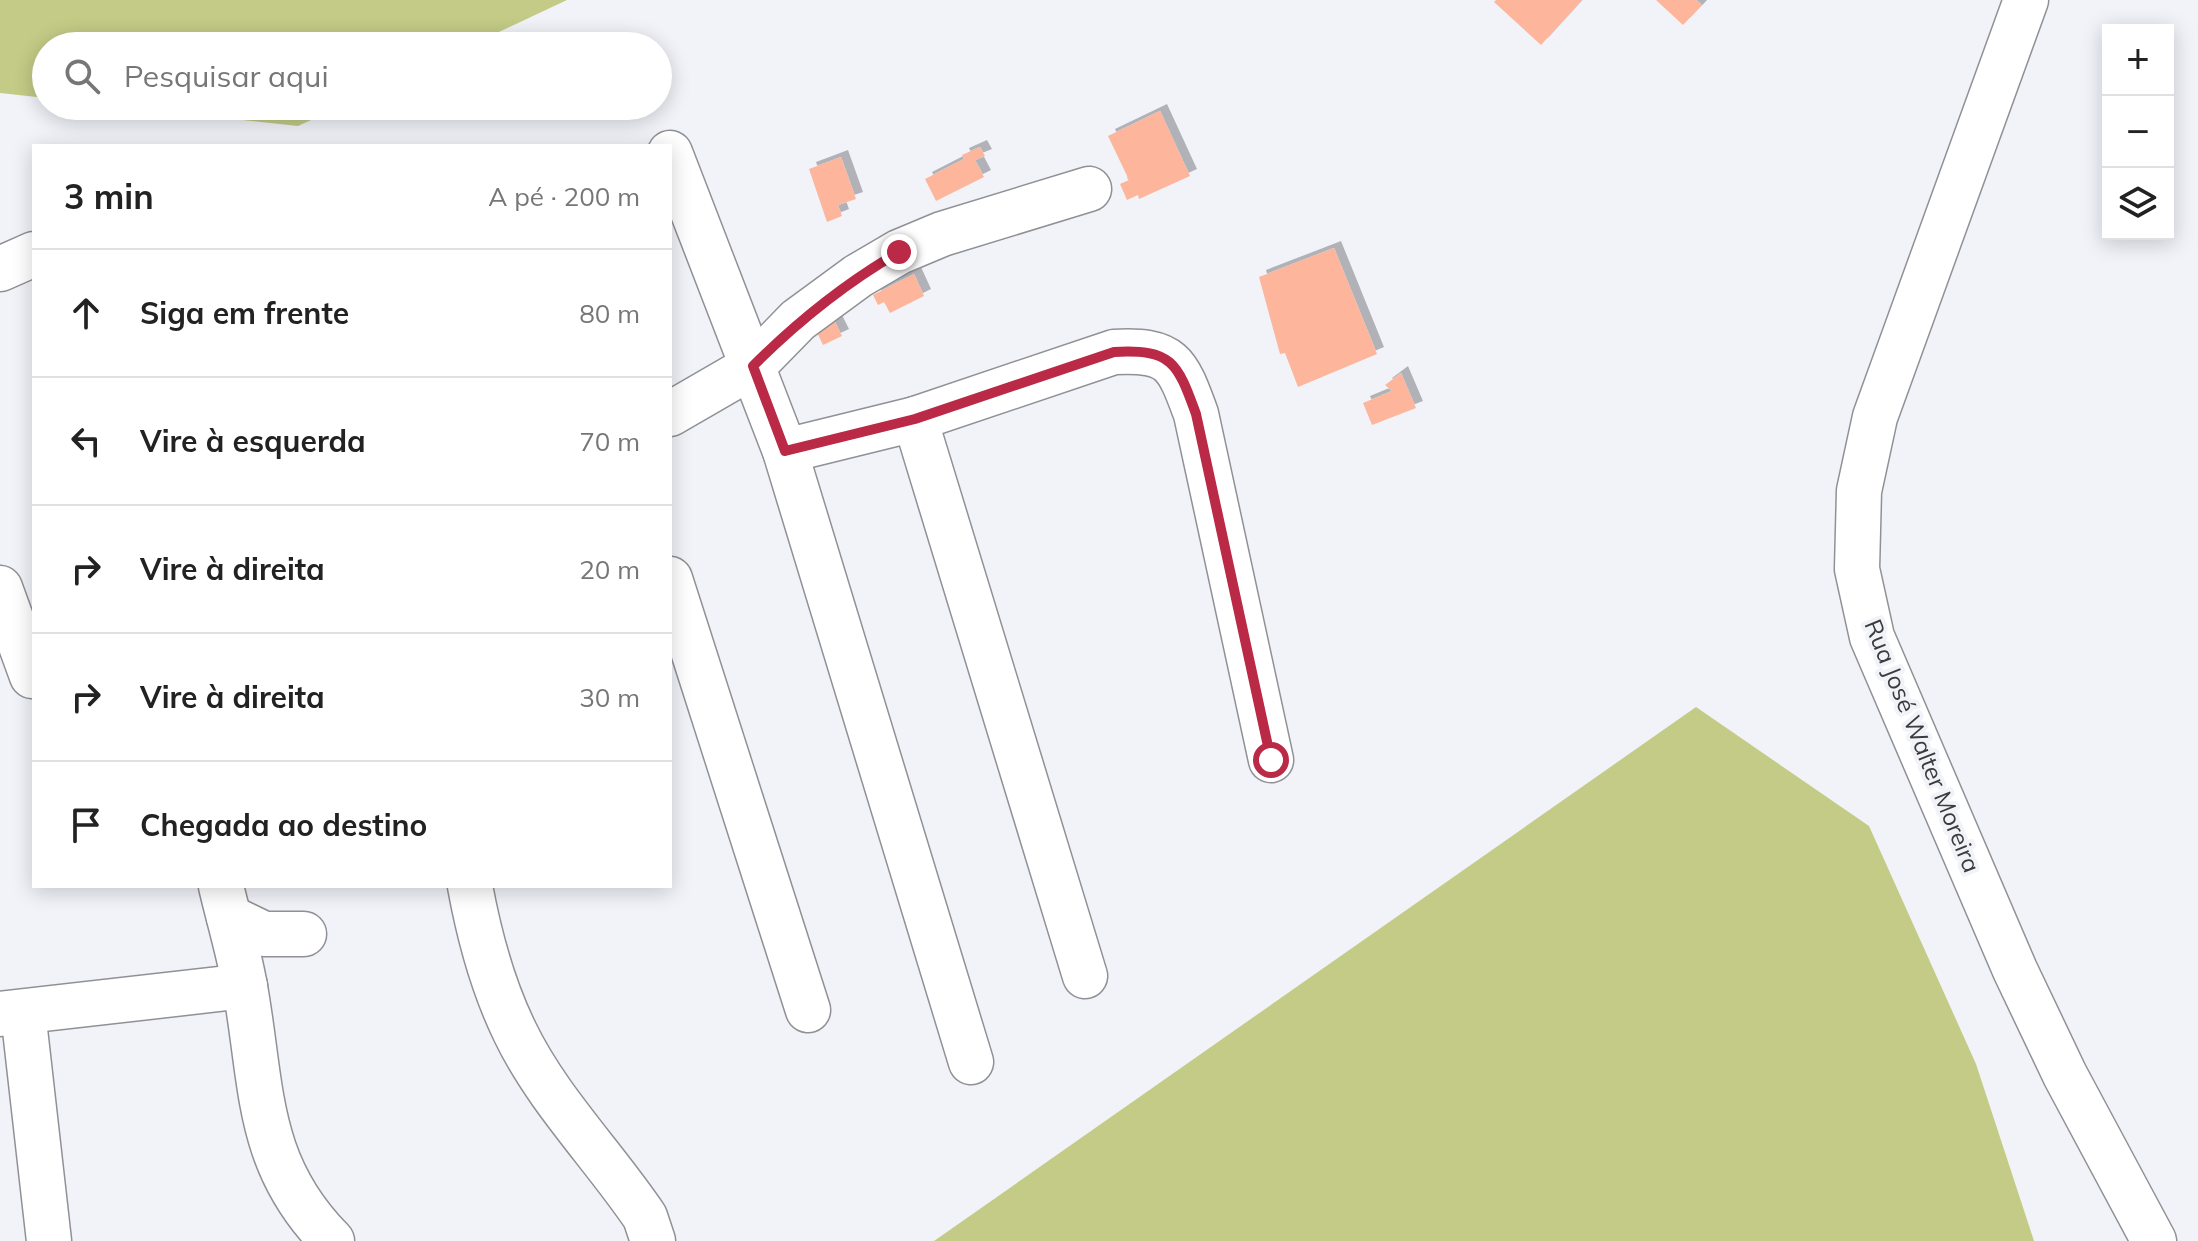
<!DOCTYPE html>
<html lang="pt">
<head>
<meta charset="utf-8">
<style>
	body { margin:0; font-family:Mulish,sans-serif; background:#f6f6f6; color:#222 }
	.controls { position:absolute; right:24px; top:24px; display:grid; overflow:hidden; border-radius:0px; box-shadow:0 4px 20px #0003 }
	.controls button { width:72px; height:72px; display:grid; place-items:center; padding:0; border:0; border-bottom:2px solid #e0e0e0; background:#fff; color:#222; font:40px sans-serif }
	.stop { position:absolute; width:24px; height:24px; margin:-18px; border:6px solid #ba2945; border-radius:50%; background:#fff }
	.stop.end { background:#ba2945; border-color:#fff; box-shadow:0 2px 8px #0008 }
	.list { margin:0; padding:0; list-style:none }
	h2 { display:flex; justify-content:space-between; align-items:center; height:104px; margin:0; padding:0 32px; font-size:34px }
	h2 small { font-size:26px; font-weight:400; color:#767676 }
	.list li { display:grid; grid-template-columns:52px 1fr auto; gap:24px; align-items:center; box-sizing:border-box; height:128px; padding:0 32px; border-top:2px solid #e0e0e0 }
	.list b { display:block; font-size:30px; white-space:nowrap }
	.list em { font-size:26px; font-style:normal; color:#767676 }
	.icon { flex:none; width:44px; height:44px; fill:none; stroke:currentColor; stroke-width:2; stroke-linecap:round; stroke-linejoin:round }
	.map { position:relative; flex:none; width:2198px; height:1241px; overflow:hidden }
	.search { position:absolute; background:#fff; box-shadow:0 4px 20px #0003; left:32px; top:32px; width:640px; height:88px; display:flex; align-items:center; gap:20px; box-sizing:border-box; padding:0 28px; border-radius:44px; color:#767676; font-size:30px }
	.panel { position:absolute; background:#fff; box-shadow:0 4px 20px #0003; left:32px; top:144px; width:640px; height:744px; border-radius:0px }
	.map>svg:first-child { display:block }
	.forest { fill:#c3cb86 }
	.building { fill:#fdb59c; filter:url(#shadow) }
	.lines { fill:none; stroke-linecap:round; stroke-linejoin:round }
	.minor-casing { stroke:#909196; stroke-width:47 }
	.minor { stroke:#fff; stroke-width:44 }
	.route { stroke:#ba2945; stroke-width:10 }
	.labels { text-anchor:middle; stroke-width:8; stroke-linejoin:round; paint-order:stroke }
	.street-label { font-size:24px; fill:#3a3b3d; stroke:#f1f3f9 }
</style>
</head>
<body>
<div class="map">
<svg width="2198" height="1241" viewBox="0 0 2198 1241">
	<defs>
		<filter id="shadow"><feDropShadow dx="7" dy="-7" stdDeviation="0" flood-color="#0004"/></filter>
	</defs>
	<rect width="100%" height="100%" fill="#f1f3f9"/>
	<g class="forest">
		<path d="M0,0H567L469,46H46V98L0,93Z"/>
		<path d="M116,106H342L298,126Z"/>
		<path d="M1696,707L1869,826L1976,1064L2034,1241H934Z"/>
	</g>
	<g class="building">
		<path d="M1496,0H1582L1541,45L1494,2Z"/>
		<path d="M1656,0H1696L1702,5L1683,25Z"/>
		<path d="M1160,111L1190,176L1139,199L1138,195L1127,200L1120,184L1129,180L1108,136Z"/>
		<path d="M980,147L985,156L975,160L984,177L936,201L925,179L964,159L962,155Z"/>
		<path d="M841,157L856,199L838,205L842,216L827,222L809,169Z"/>
		<path d="M1334,248L1377,354L1298,387L1285,353L1280,354L1259,277Z"/>
		<path d="M914,274L924,296L890,313L884,302L878,305L873,295Z"/>
		<path d="M831,314L842,336L823,345L813,324Z"/>
		<path d="M1401,373L1416,408L1372,425L1363,403L1392,391L1385,385Z"/>
	</g>
	<g class="lines">
		<defs>
			<g id="minor">
				<path d="M2026,0L1875,417L1859,491L1857,569L1872,637L2015,970L2065,1075L2154,1241"/>
				<path d="M670,153L785,451L971,1062"/>
				<path d="M0,269L34,254"/>
				<path d="M670,414L753,366L798,320L858,276L899,252L942,234L1089,189"/>
				<path d="M915,419L1085,976"/>
				<path d="M785,451L915,419L1114,352C1172,349 1177,362 1196,414L1271,760"/>
				<path d="M670,579L808,1010"/>
				<path d="M0,588L32,676"/>
				<path d="M221,886C229,920 239,953 245,987C263,1087 255,1163 332,1241"/>
				<path d="M470,886C479,935 493,987 515,1032C547,1099 604,1156 645,1217L653,1241"/>
				<path d="M229,917L264,934H304"/>
				<path d="M23,1012L49,1241"/>
				<path d="M0,1014L245,986"/>
			</g>
		</defs>
		<use href="#minor" class="minor-casing"/>
		<use href="#minor" class="minor"/>
	</g>
	<g class="lines">
		<path class="route" d="M899,252C844,284 798,321 753,366L785,451L915,419L1114,352C1172,349 1177,362 1196,414L1271,760"/>
	</g>
	<g class="labels">
		<g class="street-label">
			<text transform="translate(1922 746) rotate(68)" y="8">Rua José Walter Moreira</text>
		</g>
	</g>
</svg>
<div class="controls">
<button>+</button>
<button>−</button>
<button><svg class="icon" aria-label="layers" viewBox="0 0 24 24"><path d="M12 4l9 5-9 5-9-5zM3 14l9 5 9-5"/></svg></button>
</div>
<div class="stop" style="left:1271px;top:760px"></div>
<div class="stop end" style="left:899px;top:252px"></div>
<div class="search"><svg class="icon" aria-label="search" viewBox="0 0 24 24"><circle cx="10" cy="10" r="6"/><path d="M15 15l6 6"/></svg>Pesquisar aqui</div>
<section class="panel">
<h2>3 min<small>A pé · 200 m</small></h2>
<ul class="list">
<li><svg class="icon" aria-label="ahead" viewBox="0 0 24 24"><path d="M12 20V5M6 11l6-6 6 6"/></svg><div><b>Siga em frente</b></div><em>80 m</em></li>
<li><svg class="icon" aria-label="left" viewBox="0 0 24 24"><path d="M17 20v-9H6M10 6l-5 5 5 5"/></svg><div><b>Vire à esquerda</b></div><em>70 m</em></li>
<li><svg class="icon" aria-label="right" viewBox="0 0 24 24"><path d="M7 20v-9h11M14 6l5 5-5 5"/></svg><div><b>Vire à direita</b></div><em>20 m</em></li>
<li><svg class="icon" aria-label="right" viewBox="0 0 24 24"><path d="M7 20v-9h11M14 6l5 5-5 5"/></svg><div><b>Vire à direita</b></div><em>30 m</em></li>
<li><svg class="icon" aria-label="arrive" viewBox="0 0 24 24"><path d="M6 21V4h12l-3 4 3 4H6"/></svg><div><b>Chegada ao destino</b></div></li>
</ul>
</section>
</div>
</body>
</html>
